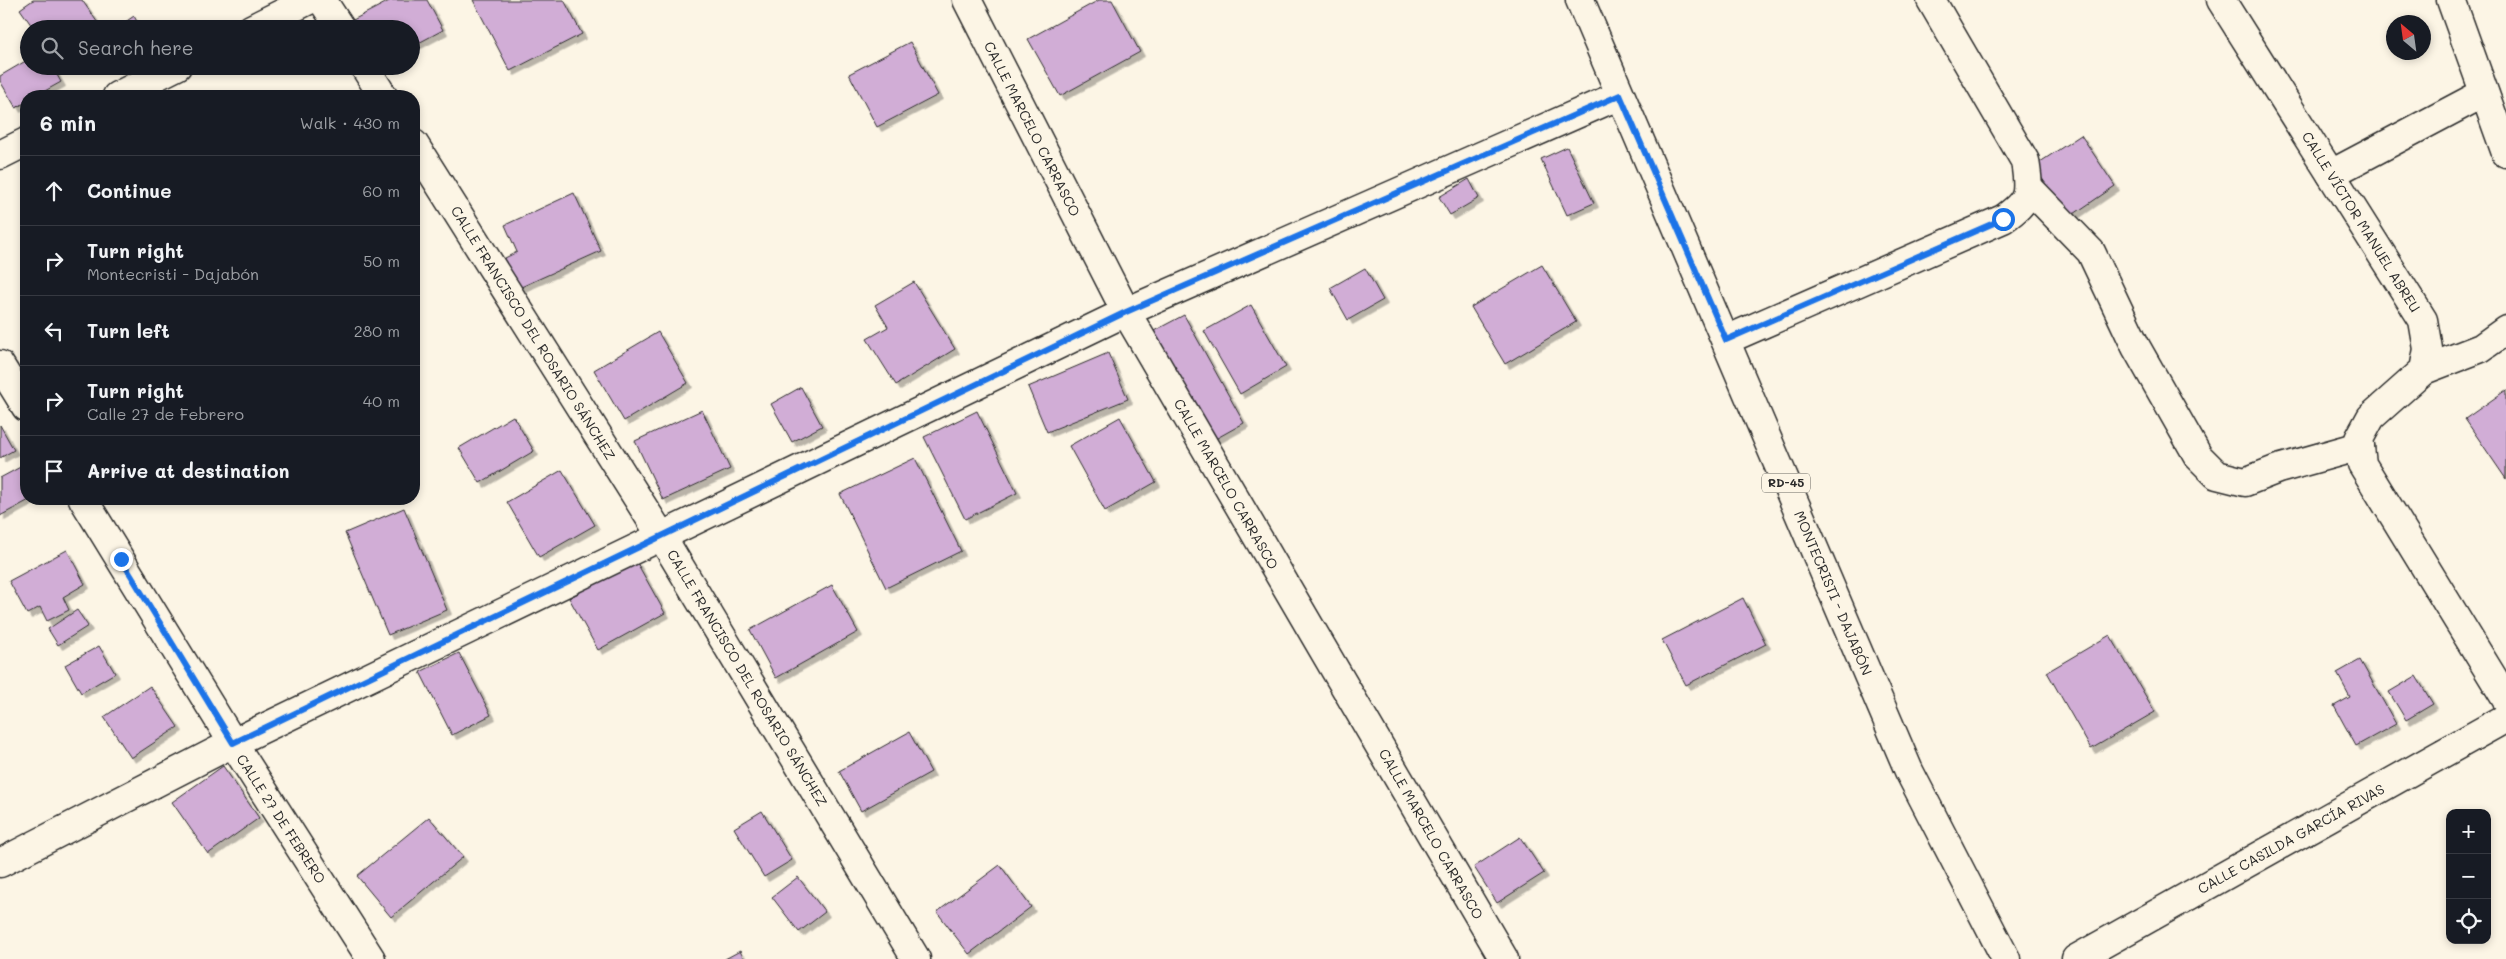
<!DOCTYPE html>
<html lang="en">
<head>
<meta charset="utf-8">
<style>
	body { margin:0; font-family:Mali,sans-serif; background:#242831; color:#f1f3f6 }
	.controls { position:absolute; right:15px; bottom:15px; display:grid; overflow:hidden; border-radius:10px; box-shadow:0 2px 8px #0003 }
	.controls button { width:45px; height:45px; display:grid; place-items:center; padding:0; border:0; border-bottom:1px solid #363941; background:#171b24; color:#f1f3f6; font:25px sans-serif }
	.compass { position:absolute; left:2386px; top:15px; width:45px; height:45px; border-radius:50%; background:#171b24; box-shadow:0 2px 8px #0003; rotate:331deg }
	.stop { position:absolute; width:15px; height:15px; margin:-11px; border:4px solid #1a73e8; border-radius:50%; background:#fff }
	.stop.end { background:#1a73e8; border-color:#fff; box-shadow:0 1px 5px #0008 }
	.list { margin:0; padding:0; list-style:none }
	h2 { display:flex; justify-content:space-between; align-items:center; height:65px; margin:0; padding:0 20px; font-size:21px }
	h2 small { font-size:16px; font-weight:400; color:#9ea1a6 }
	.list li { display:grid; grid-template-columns:32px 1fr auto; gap:15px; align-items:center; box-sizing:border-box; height:70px; padding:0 20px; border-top:1px solid #363941 }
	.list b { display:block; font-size:19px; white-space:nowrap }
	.list p { margin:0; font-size:16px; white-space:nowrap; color:#9ea1a6 }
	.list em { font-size:16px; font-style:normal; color:#9ea1a6 }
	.icon { flex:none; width:28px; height:28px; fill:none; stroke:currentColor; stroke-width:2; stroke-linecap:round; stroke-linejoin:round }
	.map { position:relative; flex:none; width:2506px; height:959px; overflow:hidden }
	.search { position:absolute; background:#171b24; box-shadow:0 2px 8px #0003; left:20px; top:20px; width:400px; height:55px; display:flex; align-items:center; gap:12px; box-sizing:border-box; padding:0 18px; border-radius:28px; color:#9ea1a6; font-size:19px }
	.panel { position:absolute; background:#171b24; box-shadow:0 2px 8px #0003; left:20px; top:90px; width:400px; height:415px; border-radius:20px }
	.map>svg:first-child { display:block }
	.building { fill:#d1add6; stroke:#2b2b2b; filter:url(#shadow) }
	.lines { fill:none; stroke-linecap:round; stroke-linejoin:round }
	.minor-casing { stroke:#2b2b2b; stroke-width:31 }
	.primary-casing { stroke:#2b2b2b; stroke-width:31 }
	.minor { stroke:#fcf5e5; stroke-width:28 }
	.primary { stroke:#fcf5e5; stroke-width:28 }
	.route { stroke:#1a73e8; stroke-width:6 }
	.labels { text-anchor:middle; stroke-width:4.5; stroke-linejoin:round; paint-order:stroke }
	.shield { fill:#fcf5e5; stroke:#6a6863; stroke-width:1 }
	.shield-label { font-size:12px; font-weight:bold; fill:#2b2b2b }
	.street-label { font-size:14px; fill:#2b2b2b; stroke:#fcf5e5 }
</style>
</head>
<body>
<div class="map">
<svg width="2506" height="959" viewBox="0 0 2506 959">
	<defs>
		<filter id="shadow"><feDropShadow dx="4.5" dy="4.5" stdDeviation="0" flood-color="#0004"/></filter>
	</defs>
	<rect width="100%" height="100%" fill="#fcf5e5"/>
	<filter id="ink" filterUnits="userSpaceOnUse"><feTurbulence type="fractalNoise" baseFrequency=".02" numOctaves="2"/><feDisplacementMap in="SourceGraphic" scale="10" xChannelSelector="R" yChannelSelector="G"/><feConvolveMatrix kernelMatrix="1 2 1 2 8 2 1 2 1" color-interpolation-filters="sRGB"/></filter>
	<g filter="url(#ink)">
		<g class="building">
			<path d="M33,0H82L102,29H34L20,9Z"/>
			<path d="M391,0H427L443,30L411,47V29H357L353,20Z"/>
			<path d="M473,0H564L582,34L510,71Z"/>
			<path d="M1099,0H1112L1140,52L1060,96L1028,39Z"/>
			<path d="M134,16L140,27L124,29L121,25Z"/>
			<path d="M910,42L938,95L877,127L849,74Z"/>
			<path d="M29,59V66H52L61,82L36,96H26V102L16,108L0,81V76Z"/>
			<path d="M2081,135L2115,186L2068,218L2034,166Z"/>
			<path d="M1567,147L1594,203L1567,215L1541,159Z"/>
			<path d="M1469,179L1479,198L1450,215L1439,197Z"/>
			<path d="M574,193L601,251L510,292L497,262L517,252L505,225Z"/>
			<path d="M1542,265L1576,322L1505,364L1471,307Z"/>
			<path d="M1365,268L1383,300L1348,320L1330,288Z"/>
			<path d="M914,282L955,349L896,385L867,339L888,327L875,305Z"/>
			<path d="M1251,305L1286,367L1240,394L1204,331Z"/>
			<path d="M1184,315L1244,423L1210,442L1150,333Z"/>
			<path d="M658,332L688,383L624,421L594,370Z"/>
			<path d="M1108,353L1128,399L1047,432L1028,387Z"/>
			<path d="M801,387L822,426L792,442L771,404Z"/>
			<path d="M2506,390V479L2465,419Z"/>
			<path d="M702,410L730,469L663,500L635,441Z"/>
			<path d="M977,411L1017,493L965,519L924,437Z"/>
			<path d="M513,416L534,451L480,483L459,448Z"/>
			<path d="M1120,417L1156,482L1105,511L1069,446Z"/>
			<path d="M0,425L14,450L0,458Z"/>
			<path d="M915,458L961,551L886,588L840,494Z"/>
			<path d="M26,464V499H31L0,516V478Z"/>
			<path d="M562,470L595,525L539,557L507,502Z"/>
			<path d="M404,508L447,610L388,635L345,533Z"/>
			<path d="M67,550L85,584L63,597L69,610L47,621L40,607L27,614L9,581Z"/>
			<path d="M636,561L665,613L598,650L569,598Z"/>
			<path d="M832,585L858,632L776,678L750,630Z"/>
			<path d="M1743,598L1766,644L1686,685L1662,640Z"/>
			<path d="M77,610L88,626L58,645L48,629Z"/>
			<path d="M2110,635L2155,712L2091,749L2047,672Z"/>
			<path d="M99,646L115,673L81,693L65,665Z"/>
			<path d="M459,653L491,715L452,735L420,672Z"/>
			<path d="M2360,660L2396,724L2356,746L2334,706L2350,697L2337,673Z"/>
			<path d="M2416,676L2433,704L2406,720L2389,692Z"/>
			<path d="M150,686L178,727L131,758L104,717Z"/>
			<path d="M909,732L931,772L861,811L839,771Z"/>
			<path d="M223,766L259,818L208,854L172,802Z"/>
			<path d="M762,811L792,860L764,877L734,828Z"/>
			<path d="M429,817L463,857L391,917L357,876Z"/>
			<path d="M1520,837L1544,873L1497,903L1474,867Z"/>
			<path d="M1000,865L1031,907L969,954L937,912Z"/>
			<path d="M798,877L825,912L799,932L772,897Z"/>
			<path d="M740,951L744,959H725Z"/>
		</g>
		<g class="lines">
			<defs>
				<g id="minor">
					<path d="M322,0L341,29"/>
					<path d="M967,0L1126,312L1504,959"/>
					<path d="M2221,0L2423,320L2428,349L2424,370L2371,417L2359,439L2362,464L2506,699"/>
					<path d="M2451,0L2506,153"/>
					<path d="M251,29L309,0"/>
					<path d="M364,66L383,96"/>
					<path d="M117,96L177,66"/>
					<path d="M414,144L662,537L916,959"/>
					<path d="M0,155L26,142"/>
					<path d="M2331,174L2484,93"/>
					<path d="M2029,188L2091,252L2136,347L2198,456L2217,475L2245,482L2278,469L2360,446"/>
					<path d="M1726,340L2003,219C2030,200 2030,193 2025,161L1931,0"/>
					<path d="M0,365L26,407"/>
					<path d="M2424,370L2481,348L2506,330"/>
					<path d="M83,499L233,743L371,959"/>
					<path d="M0,863L233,743L1126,312L1620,95"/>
					<path d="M2076,959L2506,718"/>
				</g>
				<path id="primary" d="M1580,0L1909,771L2006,959"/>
			</defs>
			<use href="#minor" class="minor-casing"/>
			<use href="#primary" class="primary-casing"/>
			<use href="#minor" class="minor"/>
			<use href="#primary" class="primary"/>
		</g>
	</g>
	<g class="lines" filter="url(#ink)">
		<path class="route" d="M121,559L233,743L1126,312L1620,95L1726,340L2003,219"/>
	</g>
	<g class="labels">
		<rect class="shield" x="1762" y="473.5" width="48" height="19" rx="4"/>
		<g class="shield-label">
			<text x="1786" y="487">RD-45</text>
		</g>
		<g class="street-label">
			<text transform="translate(1032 129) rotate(63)" y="5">CALLE MARCELO CARRASCO</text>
			<text transform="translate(2361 222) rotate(58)" y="5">CALLE VÍCTOR MANUEL ABREU</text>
			<text transform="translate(533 333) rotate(58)" y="5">CALLE FRANCISCO DEL ROSARIO SÁNCHEZ</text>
			<text transform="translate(1226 484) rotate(60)" y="5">CALLE MARCELO CARRASCO</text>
			<text transform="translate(1833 593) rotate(67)" y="5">MONTECRISTI - DAJABÓN</text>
			<text transform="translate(747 678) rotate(59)" y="5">CALLE FRANCISCO DEL ROSARIO SÁNCHEZ</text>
			<text transform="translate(281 819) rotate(57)" y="5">CALLE 27 DE FEBRERO</text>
			<text transform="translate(1431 834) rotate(60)" y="5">CALLE MARCELO CARRASCO</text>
			<text transform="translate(2291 839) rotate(-29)" y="5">CALLE CASILDA GARCÍA RIVAS</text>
		</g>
	</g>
</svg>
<div class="controls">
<button>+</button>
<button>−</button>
<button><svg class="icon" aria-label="locate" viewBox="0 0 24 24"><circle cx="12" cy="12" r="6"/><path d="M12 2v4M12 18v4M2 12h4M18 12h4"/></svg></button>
</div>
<svg class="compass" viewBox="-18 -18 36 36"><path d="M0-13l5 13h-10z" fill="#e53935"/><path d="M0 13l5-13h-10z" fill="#9ea1a6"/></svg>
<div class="stop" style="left:2003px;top:219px"></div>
<div class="stop end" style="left:121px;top:559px"></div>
<div class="search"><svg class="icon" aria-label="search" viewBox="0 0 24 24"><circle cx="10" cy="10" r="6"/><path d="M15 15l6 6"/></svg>Search here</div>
<section class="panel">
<h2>6 min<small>Walk · 430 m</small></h2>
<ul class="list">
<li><svg class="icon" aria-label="ahead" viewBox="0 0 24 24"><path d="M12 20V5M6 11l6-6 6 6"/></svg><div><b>Continue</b></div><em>60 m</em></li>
<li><svg class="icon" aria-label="right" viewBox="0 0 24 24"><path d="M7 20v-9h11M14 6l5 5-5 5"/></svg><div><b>Turn right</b><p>Montecristi - Dajabón</p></div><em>50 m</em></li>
<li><svg class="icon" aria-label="left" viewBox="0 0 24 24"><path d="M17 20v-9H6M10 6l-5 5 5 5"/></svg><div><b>Turn left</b></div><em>280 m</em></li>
<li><svg class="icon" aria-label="right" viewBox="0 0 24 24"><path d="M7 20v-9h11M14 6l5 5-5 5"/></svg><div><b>Turn right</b><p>Calle 27 de Febrero</p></div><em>40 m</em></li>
<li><svg class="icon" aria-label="arrive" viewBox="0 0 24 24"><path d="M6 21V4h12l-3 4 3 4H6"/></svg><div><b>Arrive at destination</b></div></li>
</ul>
</section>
</div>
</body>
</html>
